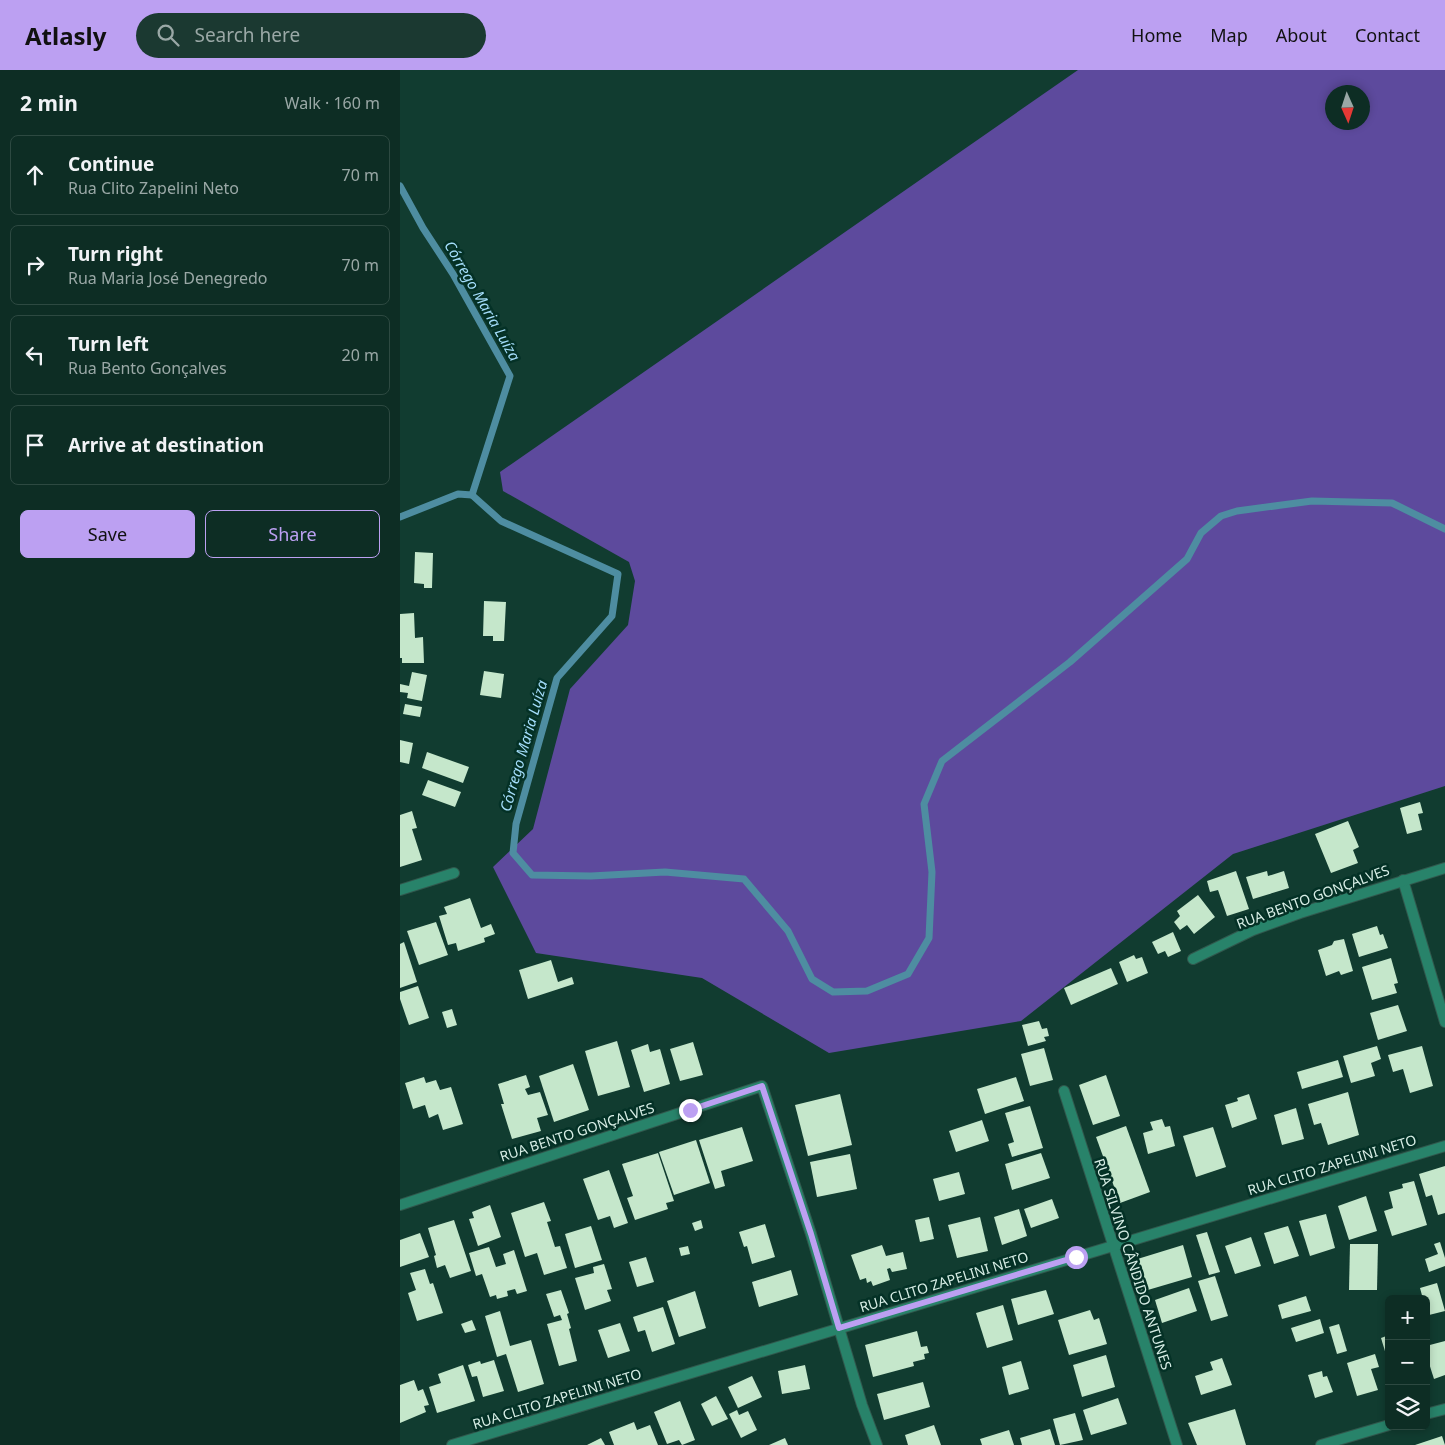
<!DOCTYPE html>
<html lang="en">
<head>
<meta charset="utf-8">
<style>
	body { margin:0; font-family:"Noto Sans",sans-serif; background:#1b3931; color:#f1f3f6 }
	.controls { position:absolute; right:15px; bottom:15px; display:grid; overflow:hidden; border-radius:8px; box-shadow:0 2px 8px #0003 }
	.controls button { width:45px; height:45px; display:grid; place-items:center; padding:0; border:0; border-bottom:1px solid #2d4941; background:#0d2d24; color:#f1f3f6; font:25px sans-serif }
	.compass { position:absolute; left:925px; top:15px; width:45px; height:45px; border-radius:50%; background:#0d2d24; box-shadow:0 2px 8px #0003; rotate:177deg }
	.stop { position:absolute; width:15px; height:15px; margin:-11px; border:4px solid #bca0f2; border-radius:50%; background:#fff }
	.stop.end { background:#bca0f2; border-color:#fff; box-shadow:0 1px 5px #0008 }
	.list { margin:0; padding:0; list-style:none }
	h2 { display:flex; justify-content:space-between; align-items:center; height:65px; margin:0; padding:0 20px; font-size:21px }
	h2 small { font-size:16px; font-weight:400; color:#9aa8a6 }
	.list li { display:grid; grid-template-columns:32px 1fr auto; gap:15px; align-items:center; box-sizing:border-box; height:80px; margin:0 10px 10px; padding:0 10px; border:1px solid #2d4941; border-radius:8px }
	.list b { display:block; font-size:19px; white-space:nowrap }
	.list p { margin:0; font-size:16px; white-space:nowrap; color:#9aa8a6 }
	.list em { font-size:16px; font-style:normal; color:#9aa8a6 }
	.actions { display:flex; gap:10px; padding:15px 20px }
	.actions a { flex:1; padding:11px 0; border:1px solid #bca0f2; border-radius:8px; text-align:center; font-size:18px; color:#bca0f2 }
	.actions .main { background:#bca0f2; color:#111 }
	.icon { flex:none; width:28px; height:28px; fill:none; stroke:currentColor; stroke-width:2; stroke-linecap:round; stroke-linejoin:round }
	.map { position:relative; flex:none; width:1045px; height:1375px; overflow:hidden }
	header { display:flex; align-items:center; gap:30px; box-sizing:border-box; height:70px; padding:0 25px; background:#bca0f2; color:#111 }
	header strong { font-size:24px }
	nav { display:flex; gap:28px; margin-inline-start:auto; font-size:18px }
	.search { width:350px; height:45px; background:#1b3931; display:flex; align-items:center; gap:12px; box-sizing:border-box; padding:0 18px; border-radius:28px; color:#9aa8a6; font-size:19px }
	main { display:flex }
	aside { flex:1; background:#0d2d24 }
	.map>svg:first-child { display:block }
	.green { fill:#5d4a9d; fill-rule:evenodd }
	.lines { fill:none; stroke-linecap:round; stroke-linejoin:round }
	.stream { stroke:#4e8da1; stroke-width:7 }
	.building { fill:#c5e7cb }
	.street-casing { stroke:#31584d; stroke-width:12 }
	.street { stroke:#28836a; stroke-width:10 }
	.route { stroke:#bca0f2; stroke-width:6 }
	.labels { text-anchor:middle; stroke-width:5; stroke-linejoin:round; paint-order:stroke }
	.street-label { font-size:14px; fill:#d8eee6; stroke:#043126 }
	.water-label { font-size:15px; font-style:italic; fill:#a4ddfa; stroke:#043126 }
</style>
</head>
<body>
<header>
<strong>Atlasly</strong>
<div class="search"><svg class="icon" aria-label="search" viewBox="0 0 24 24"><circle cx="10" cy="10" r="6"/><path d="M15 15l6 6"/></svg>Search here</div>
<nav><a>Home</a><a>Map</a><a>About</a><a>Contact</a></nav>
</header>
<main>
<aside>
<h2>2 min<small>Walk · 160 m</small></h2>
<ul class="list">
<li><svg class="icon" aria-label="ahead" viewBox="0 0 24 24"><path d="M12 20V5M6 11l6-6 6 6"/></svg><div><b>Continue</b><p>Rua Clito Zapelini Neto</p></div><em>70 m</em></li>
<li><svg class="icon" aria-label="right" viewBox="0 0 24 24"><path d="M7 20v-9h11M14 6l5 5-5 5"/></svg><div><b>Turn right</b><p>Rua Maria José Denegredo</p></div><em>70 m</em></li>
<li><svg class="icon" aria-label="left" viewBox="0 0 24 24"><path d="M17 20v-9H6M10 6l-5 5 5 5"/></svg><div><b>Turn left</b><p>Rua Bento Gonçalves</p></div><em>20 m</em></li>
<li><svg class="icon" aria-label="arrive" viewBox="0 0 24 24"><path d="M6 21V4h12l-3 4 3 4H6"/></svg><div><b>Arrive at destination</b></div></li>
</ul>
<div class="actions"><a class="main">Save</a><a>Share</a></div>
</aside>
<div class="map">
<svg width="1045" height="1375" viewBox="0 0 1045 1375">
	<rect width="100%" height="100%" fill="#113c30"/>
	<path class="green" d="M678,0H1045V716L833,784L621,951L429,983L302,908L136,883L93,797L133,759L170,619L228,555L235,511L229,492L103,421L100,402ZM932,22H962V52H932Z"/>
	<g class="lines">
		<g class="stream">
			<path d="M0,116L23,158L53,204L110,306L72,425L101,451L218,504L212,546L157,608L116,754L113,783L132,805L191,806L265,802L344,809L388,861L412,909L433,922L467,921L508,904L529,868L532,802L524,734L542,691L670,592L787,489L801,463L821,446L837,441L912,431L992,433L1045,459"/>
			<path d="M0,447L58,424L72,425"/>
		</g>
	</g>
	<g class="building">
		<path d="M15,482L33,483L32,518H24V514L14,513Z"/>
		<path d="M84,531L106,532L104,571H93V566H83Z"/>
		<path d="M14,543L15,568L23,567L24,593H2V588H0V544Z"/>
		<path d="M84,601L104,604L101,628L80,625Z"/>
		<path d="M12,602L27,605L22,631L7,628L8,623L0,622V614L9,616Z"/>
		<path d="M5,634L22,637L20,647L3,644Z"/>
		<path d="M0,670L13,673L9,694L0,692Z"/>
		<path d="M27,682L69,697L63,713L22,698Z"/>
		<path d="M28,710L61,722L55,737L22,725Z"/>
		<path d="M1020,732L1023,743L1018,744L1022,760L1007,764L1000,738Z"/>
		<path d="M12,741L17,758L12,759L22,790L0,797V745Z"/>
		<path d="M948,751L959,777L953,780L958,793L931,803L915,764Z"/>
		<path d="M836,801L849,839L827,846L818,820L810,822L807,811Z"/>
		<path d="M867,801L868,806L884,801L889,818L853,829L846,807Z"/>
		<path d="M798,825L815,847L794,864L787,855L780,860L774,852L780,846L777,841Z"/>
		<path d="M70,828L81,858L91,854L95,864L84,868L85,872L58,881L56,873L48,875L39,846L47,844L44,837Z"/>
		<path d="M36,852L48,885L19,895L7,861Z"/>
		<path d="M977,856L980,865L983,864L988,878L959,887L952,864Z"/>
		<path d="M773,862L781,881L768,887L765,881L758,884L752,872Z"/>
		<path d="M944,869L953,901L941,905L939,901L926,906L918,880L932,875L934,871Z"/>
		<path d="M4,872L17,912L0,918V874Z"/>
		<path d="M734,885L736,889L742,887L748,903L727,912L719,892Z"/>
		<path d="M991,888L998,913L994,914L997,923L972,930L962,897Z"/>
		<path d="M151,890L158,912L172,907L174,914L128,929L119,900Z"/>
		<path d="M711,898L718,914L671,935L664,918Z"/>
		<path d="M18,916L29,948L9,955L0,929V922Z"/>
		<path d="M998,935L1007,961L978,970L970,943Z"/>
		<path d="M52,939L57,955L47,958L42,942Z"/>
		<path d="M639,951L642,959L647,958L649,966L644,967L646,971L628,976L622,955Z"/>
		<path d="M217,971L230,1017L198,1026L185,981Z"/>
		<path d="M293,972L303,1005L280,1011L270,979Z"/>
		<path d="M248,974L250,982L260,979L270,1014L244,1022L231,980Z"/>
		<path d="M977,976L981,989L971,993L975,1006L951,1013L943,986Z"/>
		<path d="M1022,976L1033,1016L1010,1023L1003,999L993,1002L988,985Z"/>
		<path d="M644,978L653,1010L630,1016L621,984Z"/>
		<path d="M938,990L943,1007L902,1019L897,1002Z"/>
		<path d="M173,994L189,1040L154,1052L139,1006Z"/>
		<path d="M126,1005L130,1017L125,1019L128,1025L140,1022L148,1045L137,1048L141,1061L112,1069L101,1034H104L98,1014Z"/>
		<path d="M706,1005L720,1046L693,1055L679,1015Z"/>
		<path d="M24,1007L26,1013L36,1010L40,1020L51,1017L63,1054L43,1060L38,1044L29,1048L25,1035L13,1039L5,1013Z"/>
		<path d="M616,1007L624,1031L585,1044L577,1019Z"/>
		<path d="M948,1022L959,1065L928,1075L921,1053L914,1055L908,1034Z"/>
		<path d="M440,1024L452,1075L408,1086L395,1035Z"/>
		<path d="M849,1024L857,1049L832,1058L825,1035L838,1031L837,1028Z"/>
		<path d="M630,1036L643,1078L612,1087L608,1074L614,1072L605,1043Z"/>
		<path d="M896,1038L904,1069L882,1075L874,1045Z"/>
		<path d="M762,1049L765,1057L770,1056L775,1076L748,1084L743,1063L753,1060L750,1052Z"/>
		<path d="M582,1050L589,1071L556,1082L549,1061Z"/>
		<path d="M726,1056L750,1122L720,1133L696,1067Z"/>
		<path d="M342,1057L353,1091L321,1101L325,1116L315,1119L299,1070Z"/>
		<path d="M813,1057L826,1097L796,1107L783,1066Z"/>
		<path d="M296,1070L310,1113L274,1125L259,1082Z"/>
		<path d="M258,1083L274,1131L266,1133L268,1139L235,1150L227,1128L233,1126L222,1094Z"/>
		<path d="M641,1083L650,1108L612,1120L605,1094Z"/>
		<path d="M450,1084L457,1119L417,1127L410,1092Z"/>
		<path d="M1045,1096V1143L1038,1145L1032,1125L1026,1127L1019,1104Z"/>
		<path d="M209,1100L228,1153L214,1158L210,1146L198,1150L183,1109Z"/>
		<path d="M559,1102L565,1124L539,1131L533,1109Z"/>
		<path d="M1014,1111L1027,1155L992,1166L984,1141L993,1138L989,1122L1003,1118L1002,1114Z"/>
		<path d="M966,1126L977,1161L949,1170L938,1136Z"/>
		<path d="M652,1129L659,1148L631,1158L624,1139Z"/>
		<path d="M144,1132L151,1151L147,1152L155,1177L160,1176L167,1198L144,1205L137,1183L125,1187L111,1143Z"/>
		<path d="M90,1135L101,1167L78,1176L69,1149L74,1148L72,1142Z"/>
		<path d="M619,1139L627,1166L602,1175L594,1147Z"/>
		<path d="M926,1144L935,1178L910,1186L899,1151Z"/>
		<path d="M529,1147L534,1169L520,1172L515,1150Z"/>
		<path d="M580,1147L588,1181L557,1188L548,1155Z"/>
		<path d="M54,1150L71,1201L50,1208L45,1195L37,1198L34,1186L36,1185L28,1158Z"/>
		<path d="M301,1150L303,1158L295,1161L292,1153Z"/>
		<path d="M365,1154L375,1187L352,1194L347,1176L344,1177L339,1162Z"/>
		<path d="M191,1156L202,1190L175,1198L165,1164Z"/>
		<path d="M888,1156L899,1186L874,1194L864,1163Z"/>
		<path d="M807,1162L820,1202L809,1205L796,1165Z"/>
		<path d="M20,1163L29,1187L0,1197V1170Z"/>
		<path d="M851,1167L861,1196L835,1204L825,1176Z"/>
		<path d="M1040,1172L1045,1188V1196L1029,1202L1025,1189L1038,1184L1034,1174Z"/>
		<path d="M950,1174H978L977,1220H949Z"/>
		<path d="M482,1175L486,1186L503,1182L507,1199L492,1202L490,1198L487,1199L490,1210L473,1216L471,1211L467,1213L466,1208L460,1210L451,1185Z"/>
		<path d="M783,1175L792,1207L741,1222L731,1191Z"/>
		<path d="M288,1176L290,1184L281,1186L279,1178Z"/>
		<path d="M89,1177L96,1197L106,1194L103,1184L114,1180L127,1221L117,1224L115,1219L107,1221L108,1226L97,1229L96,1225L90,1227L82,1204L76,1206L69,1183Z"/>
		<path d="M246,1187L254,1212L237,1217L229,1192Z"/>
		<path d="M204,1194L212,1219L207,1220L211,1231L185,1240L175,1208L194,1203L193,1197Z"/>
		<path d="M25,1199L30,1214L33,1213L43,1243L17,1251L8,1223L16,1220L10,1203Z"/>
		<path d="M391,1200L398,1225L359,1237L352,1212Z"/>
		<path d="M815,1206L828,1246L811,1251L798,1211Z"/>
		<path d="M1037,1213L1045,1241L1029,1245L1026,1238V1229H1023L1020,1218Z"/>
		<path d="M789,1218L797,1241L762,1253L755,1230Z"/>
		<path d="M161,1220L169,1243L167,1244L171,1258L169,1259L177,1291L159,1296L147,1254L162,1250L160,1245L154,1247L146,1224Z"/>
		<path d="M646,1220L654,1244L618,1255L611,1229Z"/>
		<path d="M295,1221L306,1258L279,1267L267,1231Z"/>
		<path d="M906,1226L911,1241L882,1249L878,1235Z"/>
		<path d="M603,1235L613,1270L587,1278L576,1243Z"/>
		<path d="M263,1237L275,1274L252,1282L245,1260L238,1262L233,1247Z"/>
		<path d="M690,1240L694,1250L699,1248L707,1274L669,1285L658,1250Z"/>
		<path d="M100,1241L110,1276L131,1270L144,1314L118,1322L106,1284L97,1287L85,1246Z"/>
		<path d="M920,1249L924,1263L896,1272L891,1258Z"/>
		<path d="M72,1250L76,1260L65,1263L61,1254Z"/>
		<path d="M220,1253L230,1281L208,1288L198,1260Z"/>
		<path d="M939,1254L947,1281L937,1284L929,1257Z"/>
		<path d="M517,1261L521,1277L527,1276L529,1283L524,1284L525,1289L513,1292L514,1296L473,1307L465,1275Z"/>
		<path d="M989,1265V1291H988L981,1268Z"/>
		<path d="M1045,1271V1305L1034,1309L1026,1284V1276Z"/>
		<path d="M975,1284L979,1297L971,1299L978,1320L957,1326L947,1293Z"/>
		<path d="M706,1285L715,1317L682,1327L673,1295Z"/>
		<path d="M822,1288L832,1315L801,1325L795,1306L813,1300L810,1292Z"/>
		<path d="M94,1290L104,1321L83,1327L77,1306L72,1307L68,1295L80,1291L81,1294Z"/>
		<path d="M621,1291L629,1319L609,1325L602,1297Z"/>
		<path d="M63,1295L75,1331L37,1343L29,1317L41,1313L38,1304Z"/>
		<path d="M405,1295L410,1319L382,1324L378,1301Z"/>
		<path d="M922,1301L923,1307L927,1306L933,1322L915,1328L908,1305Z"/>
		<path d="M352,1306L362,1327L338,1338L328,1317Z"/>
		<path d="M14,1310L18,1321L23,1319L29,1335L24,1336L26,1342L0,1353V1315Z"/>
		<path d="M523,1312L530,1337L484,1350L477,1324Z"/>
		<path d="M316,1326L328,1349L312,1356L301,1334Z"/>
		<path d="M718,1328L727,1354L691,1365L683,1340Z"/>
		<path d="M280,1331L295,1370L282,1375L279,1370L267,1374L254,1342Z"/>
		<path d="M835,1339L846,1375H797L788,1353Z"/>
		<path d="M337,1340L339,1345L348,1341L357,1360L341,1368L329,1344Z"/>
		<path d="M675,1343L683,1370L660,1375L653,1349Z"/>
		<path d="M234,1352L237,1360L250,1355L258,1375H214L209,1362Z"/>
		<path d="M534,1355L541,1375H508L505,1365Z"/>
		<path d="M650,1359L655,1375H622L620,1368Z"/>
		<path d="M609,1360L614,1375H582L580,1369Z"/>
		<path d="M1042,1366L1045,1375H1015Z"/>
		<path d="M201,1368L205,1375H187Z"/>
		<path d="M385,1368L388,1375H369Z"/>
	</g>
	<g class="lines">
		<defs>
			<g id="street">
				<path d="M1003,810L1045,952"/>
				<path d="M0,820L54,803"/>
				<path d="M793,889L853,860L900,843L1045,798"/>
				<path d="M664,1021L777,1375"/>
				<path d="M0,1135L362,1016L411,1164L462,1335L477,1375"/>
				<path d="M1026,1344L1045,1339"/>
				<path d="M52,1375L1045,1076"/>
				<path d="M921,1375L989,1355"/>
			</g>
		</defs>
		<use href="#street" class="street-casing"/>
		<use href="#street" class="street"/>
	</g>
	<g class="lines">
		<path class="route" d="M290,1040L362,1016L411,1164L439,1258L676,1187"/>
	</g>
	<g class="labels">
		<g class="street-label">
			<text transform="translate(913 827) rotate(-20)" y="5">RUA BENTO GONÇALVES</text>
			<text transform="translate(177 1062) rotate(-18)" y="5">RUA BENTO GONÇALVES</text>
			<text transform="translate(932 1095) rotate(-17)" y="5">RUA CLITO ZAPELINI NETO</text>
			<text transform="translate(733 1194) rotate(72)" y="5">RUA SILVINO CÂNDIDO ANTUNES</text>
			<text transform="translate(544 1212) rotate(-17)" y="5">RUA CLITO ZAPELINI NETO</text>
			<text transform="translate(157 1329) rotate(-17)" y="5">RUA CLITO ZAPELINI NETO</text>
		</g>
		<g class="water-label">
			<text transform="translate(82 231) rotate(60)" y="5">Córrego Maria Luíza</text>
			<text transform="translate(124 676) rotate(-74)" y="5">Córrego Maria Luíza</text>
		</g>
	</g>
</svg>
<div class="controls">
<button>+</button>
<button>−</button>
<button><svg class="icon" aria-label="layers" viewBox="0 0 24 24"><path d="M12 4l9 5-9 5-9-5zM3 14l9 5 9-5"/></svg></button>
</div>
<svg class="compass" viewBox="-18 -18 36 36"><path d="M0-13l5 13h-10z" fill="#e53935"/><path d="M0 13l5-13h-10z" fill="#9aa8a6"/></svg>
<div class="stop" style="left:676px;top:1187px"></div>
<div class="stop end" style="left:290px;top:1040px"></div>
</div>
</main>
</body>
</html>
